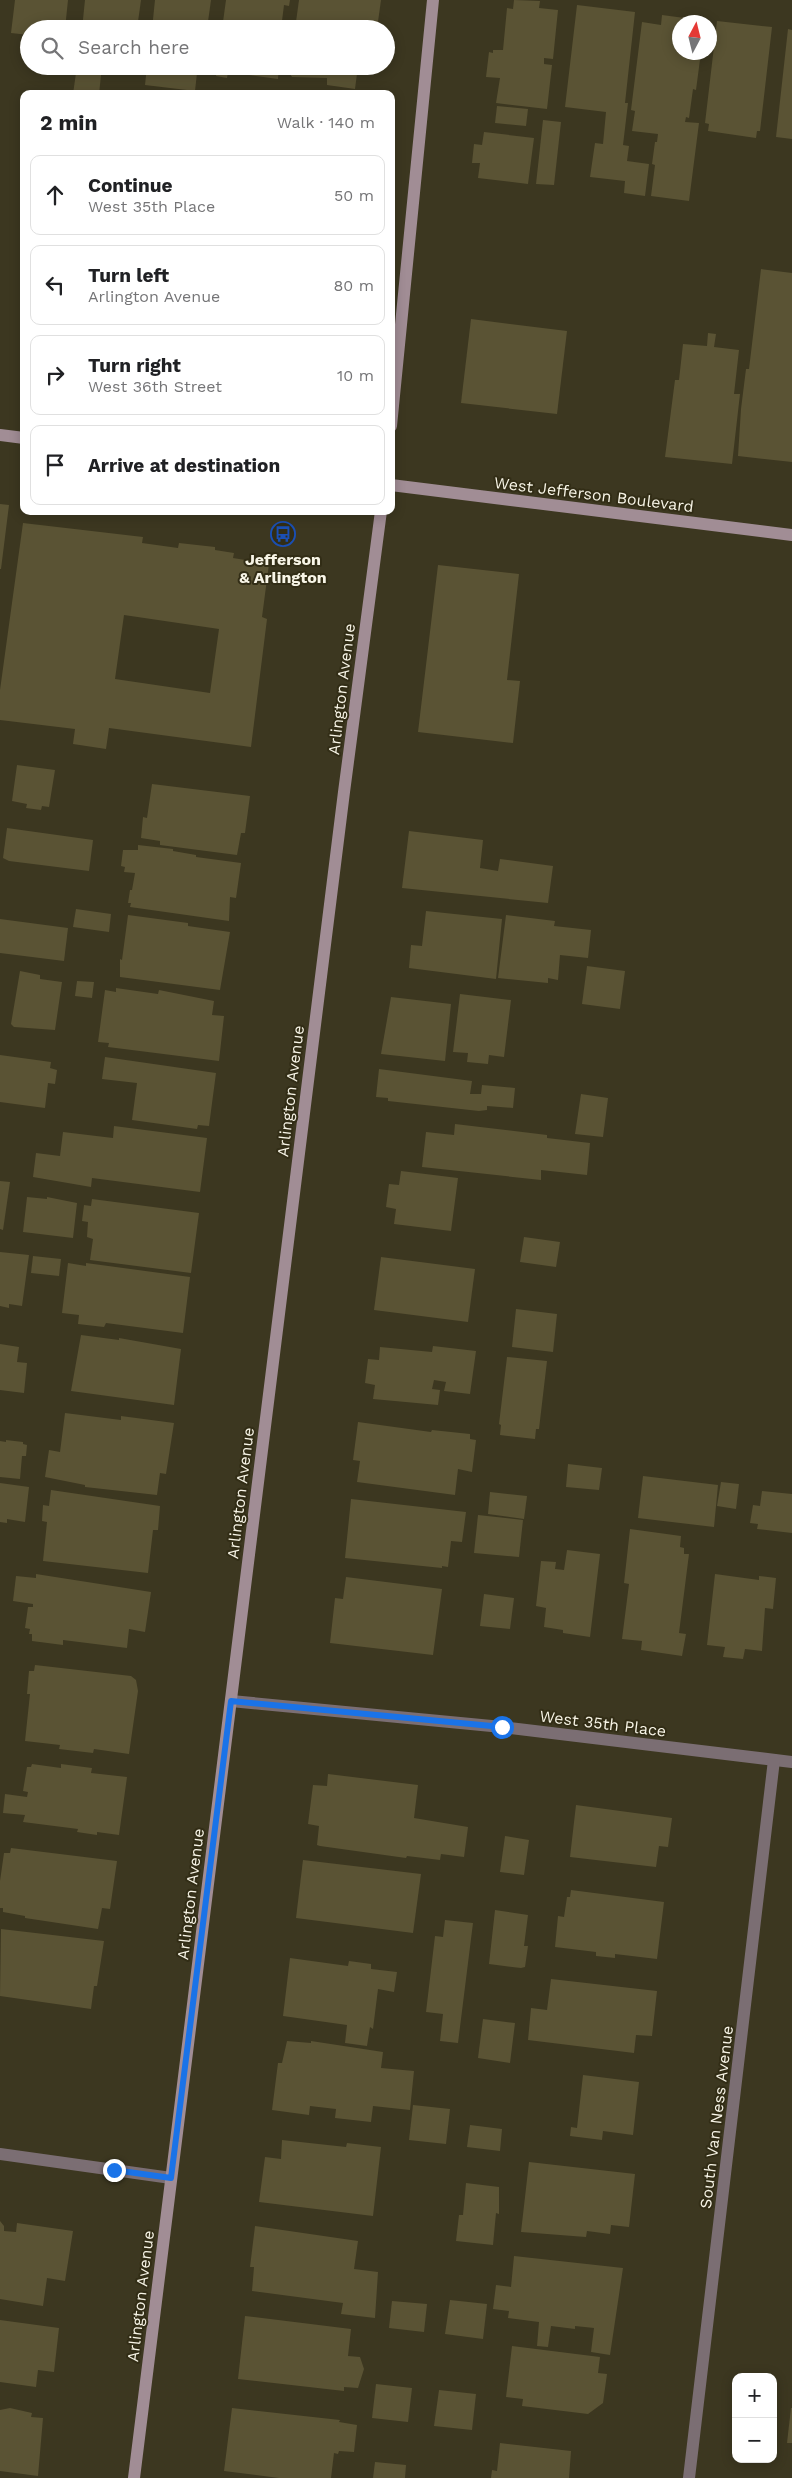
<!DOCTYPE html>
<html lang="en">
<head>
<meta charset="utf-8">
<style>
	body { margin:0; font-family:"Work Sans",sans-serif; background:#f6f6f6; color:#202124 }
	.controls { position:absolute; right:15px; bottom:15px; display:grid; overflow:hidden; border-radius:10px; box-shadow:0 2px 12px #0003 }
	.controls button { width:45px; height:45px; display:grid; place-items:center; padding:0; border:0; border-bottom:1px solid #e0e0e0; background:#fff; color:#202124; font:25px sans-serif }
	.compass { position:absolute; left:672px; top:15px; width:45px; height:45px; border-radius:50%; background:#fff; box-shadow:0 2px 12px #0003; rotate:7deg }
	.stop { position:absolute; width:15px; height:15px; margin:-11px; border:4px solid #1a73e8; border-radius:50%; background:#fff }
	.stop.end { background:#1a73e8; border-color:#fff; box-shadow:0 1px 5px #0008 }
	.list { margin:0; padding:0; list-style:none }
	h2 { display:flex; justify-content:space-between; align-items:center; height:65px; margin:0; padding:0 20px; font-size:21px }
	h2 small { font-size:16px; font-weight:400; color:#757577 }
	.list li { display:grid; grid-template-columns:32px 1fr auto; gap:15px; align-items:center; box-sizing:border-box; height:80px; margin:0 10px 10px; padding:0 10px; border:1px solid #e0e0e0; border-radius:10px }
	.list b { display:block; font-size:19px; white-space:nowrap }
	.list p { margin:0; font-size:16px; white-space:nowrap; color:#757577 }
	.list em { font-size:16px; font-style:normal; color:#757577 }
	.icon { flex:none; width:28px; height:28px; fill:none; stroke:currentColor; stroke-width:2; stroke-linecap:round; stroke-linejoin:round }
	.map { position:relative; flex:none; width:792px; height:2478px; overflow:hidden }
	.search { position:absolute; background:#fff; box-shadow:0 2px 12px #0003; left:20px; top:20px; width:375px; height:55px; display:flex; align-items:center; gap:12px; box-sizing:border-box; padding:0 18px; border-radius:28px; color:#757577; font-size:19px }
	.panel { position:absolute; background:#fff; box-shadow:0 2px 12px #0003; left:20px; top:90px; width:375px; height:425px; border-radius:10px }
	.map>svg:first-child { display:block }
	.building { fill:#5a5334; fill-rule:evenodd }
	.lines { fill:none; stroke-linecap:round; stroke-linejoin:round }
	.minor { stroke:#7b6e73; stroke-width:12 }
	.tertiary { stroke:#7b6e73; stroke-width:12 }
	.secondary { stroke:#a18d95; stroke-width:12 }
	.route { stroke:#1a73e8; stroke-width:6 }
	.labels { text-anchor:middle; stroke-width:4; stroke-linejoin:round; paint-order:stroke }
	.street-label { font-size:16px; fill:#f8f5e7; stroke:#322d16 }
	.poi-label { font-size:16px; font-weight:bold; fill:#f8f5e7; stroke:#322d16 }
</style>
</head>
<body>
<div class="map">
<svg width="792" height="2478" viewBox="0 0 792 2478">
	<rect width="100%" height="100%" fill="#3c3720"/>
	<g class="building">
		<path d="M15,0H68L65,29H29V35L11,33Z"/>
		<path d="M85,0H141L137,29H82Z"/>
		<path d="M155,0H211L207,29H152Z"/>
		<path d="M226,0H290L289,6L284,5L281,29H222Z"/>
		<path d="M299,0H381L377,29H295Z"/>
		<path d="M514,0L540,1L539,8L558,10L553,59L544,58V64L552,65L547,109L496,103L500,78L486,77L489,52L493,53V50H503L507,8L513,9Z"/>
		<path d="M577,5L635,12L625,103H628L623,145L629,146L627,161L649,164L645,196L624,193L625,181L590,177L595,143L603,144L606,112L565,107Z"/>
		<path d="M662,15L707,21L680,22V52H701L696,90L693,89L689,118L686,117L685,122L699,123L689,201L651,196L655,165L652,164L655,142H657L658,134L632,131L635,111L631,110L642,22L661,25Z"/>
		<path d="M717,21L772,27L760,131H757L756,138L708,131L709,124L705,123Z"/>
		<path d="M788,29L792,30V139L776,137Z"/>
		<path d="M77,66H102L99,94H73Z"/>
		<path d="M147,66H202L201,73H197L195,91L145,85Z"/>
		<path d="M218,66H229L227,78L216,76Z"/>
		<path d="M236,66H279L278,79L235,73Z"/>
		<path d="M291,66H358L355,89L327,85V78L292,77L290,74Z"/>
		<path d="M497,106L528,109L526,126L495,123Z"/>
		<path d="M543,120L561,122L554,185L536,184Z"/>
		<path d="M484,132L534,138L528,184L478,178L480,163H472L474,144L482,145Z"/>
		<path d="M761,269L792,273V462L738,456L741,409L746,369H749Z"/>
		<path d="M471,319L567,331L557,414L461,403Z"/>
		<path d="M708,333L716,334L714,347L739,350L734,394H740L732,464L665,457L675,380H679L683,344L707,346Z"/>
		<path d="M0,504L9,505L1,569H0Z"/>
		<path d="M23,523L143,537L142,543L178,548L179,543L215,547V550L234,553L233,558L269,564L262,617L267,619L251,747L109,728L106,749L73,744L75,729L0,720V690ZM124,615L219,629L210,693L115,679Z"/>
		<path d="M438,565L519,574L507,680L520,681L513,743L418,732Z"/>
		<path d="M17,765L55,770L49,807L42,806L41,810L26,808L27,804L12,801Z"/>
		<path d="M152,784L250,796L245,833H241L237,855L160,845V841L141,838L143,817L147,818Z"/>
		<path d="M7,828L93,840L89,871L9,861L3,858Z"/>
		<path d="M409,831L483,840L480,868L498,871L500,859L553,866L548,903L402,888Z"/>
		<path d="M138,845L173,849V851L196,855V857L241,863L236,898L230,897L229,921L130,907L131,903H128L130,890H132L135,873L124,872L125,867L121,866L123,850H138Z"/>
		<path d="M76,909L111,914L109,932L73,927Z"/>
		<path d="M426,911L502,919L496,979L409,968L411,945L422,946Z"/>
		<path d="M128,915L188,923V926L230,932L220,990L120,977V959L122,960Z"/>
		<path d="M506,915L555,921L554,926L591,930L588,958L560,955L558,980L548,978V983L498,978Z"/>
		<path d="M0,919L68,928L64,961L0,953Z"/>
		<path d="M587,966L625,971L620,1009L582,1004Z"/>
		<path d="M20,971L40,975V979L62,982L55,1030L14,1027L11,1024Z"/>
		<path d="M77,981L94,982L92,998L75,996Z"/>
		<path d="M116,988L158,994L159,990L214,1001L212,1015L224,1016L219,1061L108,1047L109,1043L98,1042L105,990L116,992Z"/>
		<path d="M460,994L511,1000L504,1057L489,1055L488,1064L467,1062L468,1053L453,1052Z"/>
		<path d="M391,997L451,1004L445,1061L381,1054Z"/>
		<path d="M0,1055L51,1062L50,1068L57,1070L55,1084L48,1083L45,1108L0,1102Z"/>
		<path d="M105,1057L216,1073L209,1126L198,1125L197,1129L132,1120L137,1083L102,1079Z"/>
		<path d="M379,1069L472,1081L470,1094H481L482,1085L515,1088L513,1108L487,1106V1110L479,1111L388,1101V1098L376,1097Z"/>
		<path d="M581,1094L608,1098L603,1137L575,1134Z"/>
		<path d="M455,1124L547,1135V1138L590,1143L587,1175L541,1170V1180L422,1167L426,1132L454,1135Z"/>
		<path d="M114,1126L207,1138L200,1192L92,1178L91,1187L33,1177L36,1153L60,1156L63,1132L113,1138Z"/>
		<path d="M401,1171L458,1178L451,1231L394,1224L396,1209L386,1207L389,1184L399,1185Z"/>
		<path d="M0,1181L10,1182L3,1230L0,1229Z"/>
		<path d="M27,1197L47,1199V1197L77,1203L73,1238L23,1232Z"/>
		<path d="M92,1199L199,1213L191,1273L90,1260L93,1239L87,1237L88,1222L82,1221L84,1205L91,1206Z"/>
		<path d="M524,1237L560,1242L556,1267L520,1262Z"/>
		<path d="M0,1252L29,1255L22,1306L9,1304V1308L0,1306Z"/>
		<path d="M33,1256L61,1259L59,1276L31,1273Z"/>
		<path d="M381,1257L475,1269L468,1322L374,1310Z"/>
		<path d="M68,1263L86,1266V1263L190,1277L183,1333L106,1323L104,1327L78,1324L79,1315L62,1313Z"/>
		<path d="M516,1309L557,1314L553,1352L512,1347Z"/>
		<path d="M81,1335L119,1340V1338L181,1349L174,1405L71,1391Z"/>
		<path d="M0,1344L19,1347L17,1362L27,1363L24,1393L0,1390Z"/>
		<path d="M433,1346L476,1351L470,1394L444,1391L446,1382L434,1380L432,1389L440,1390L438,1405L373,1399L375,1385L365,1383L368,1359L379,1360L380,1347L432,1352Z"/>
		<path d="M507,1357L547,1361L539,1429H536L535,1439L500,1435L501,1425L499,1424Z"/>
		<path d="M65,1413L121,1420V1416L174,1423L166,1474L160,1473L157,1495L85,1487V1485L45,1477L49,1450L60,1452Z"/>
		<path d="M358,1422L431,1432L432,1430L470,1434V1439L476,1440L472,1472L458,1469L455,1495L357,1482L360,1461L353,1460Z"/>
		<path d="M6,1440L23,1442V1444L27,1445L26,1456H22L20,1479L0,1477V1441L6,1442Z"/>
		<path d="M568,1464L602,1468L599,1490L566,1487Z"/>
		<path d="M643,1476L718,1485L714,1527L638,1518Z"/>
		<path d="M721,1482L739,1484L736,1509L717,1506Z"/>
		<path d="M0,1483L29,1487L25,1522L7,1519V1523L0,1522Z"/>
		<path d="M51,1490L160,1506L158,1530H153L148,1573L43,1561L47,1522L42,1521L43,1505L49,1506Z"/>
		<path d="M762,1491L792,1494V1533L757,1529L758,1524L750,1523L753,1505L760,1506Z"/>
		<path d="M490,1492L527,1496L524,1519L488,1514Z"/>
		<path d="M351,1499L466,1512L462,1542L451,1541L448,1567L442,1566V1568L345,1558Z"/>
		<path d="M478,1515L523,1520L519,1557L474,1553Z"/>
		<path d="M630,1529L681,1536L680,1547L684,1548V1554H689L679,1633L686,1634L682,1656L641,1650L642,1641L622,1639L629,1584L624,1583Z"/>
		<path d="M567,1550L600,1554L590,1637L563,1633V1630L544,1627L546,1608L536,1606L541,1561L556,1562L555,1569L564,1570Z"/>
		<path d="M36,1574L151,1592L145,1632L129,1629L127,1648L63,1640V1645L32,1641V1634H29L30,1629L25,1628L28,1607H33V1604L13,1601L16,1576L36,1578Z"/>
		<path d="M715,1574L759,1580V1576L776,1578L773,1609L765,1608L762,1651L745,1649L743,1659L723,1657L725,1647L707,1645Z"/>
		<path d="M346,1577L442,1589L433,1655L330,1643L335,1598L343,1599Z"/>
		<path d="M484,1594L514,1598L510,1629L480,1626Z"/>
		<path d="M35,1665L131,1676L136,1680L138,1691L129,1754L94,1749L93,1753L59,1749L60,1745L25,1741L30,1694H27L29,1671H34Z"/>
		<path d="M32,1764L61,1768V1764L92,1768L91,1773L127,1777L119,1835L97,1832V1835L77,1832L78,1829L23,1822L25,1815L3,1813L5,1794L27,1797L28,1792L23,1791L27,1767H31Z"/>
		<path d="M328,1774L418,1785L414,1818L468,1827L464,1857L441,1854L440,1860L407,1856L406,1858L320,1846L317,1845L319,1826L308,1824L313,1785L327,1786Z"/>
		<path d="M576,1805L672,1818L668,1847L659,1846L656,1867L570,1857Z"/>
		<path d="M505,1836L529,1840L524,1875L500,1872Z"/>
		<path d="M11,1848L117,1861L110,1909L102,1908L98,1929L25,1918V1916L3,1912V1908H0V1881L4,1853H10Z"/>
		<path d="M303,1860L421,1874L413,1933L296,1918Z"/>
		<path d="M571,1890L664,1902L657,1959L615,1954V1958L596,1956V1952L555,1947L558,1916L564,1917L567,1897H570Z"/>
		<path d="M495,1910L528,1915L524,1946H528L525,1967L521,1968L489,1964Z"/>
		<path d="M445,1920L473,1923L458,2043L440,2041L443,2014L426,2012L435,1936L443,1937Z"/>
		<path d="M1,1929L104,1941L97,1986H94L91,2009L0,1996Z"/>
		<path d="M290,1958L348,1966L349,1961L371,1964V1969L397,1972L394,1992L378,1989L373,2029L370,2027L367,2046L345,2043L347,2025L283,2016Z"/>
		<path d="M551,1979L657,1991L652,2036L636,2035L634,2053L528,2040L531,2008L547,2010Z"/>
		<path d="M483,2019L515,2023L510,2063L478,2058Z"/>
		<path d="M287,2041L311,2043V2041L383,2052L381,2068L414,2071L410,2110L373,2106L371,2122L335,2118L336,2109L310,2106L309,2115L272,2110L278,2063H282Z"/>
		<path d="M583,2075L639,2082L633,2135L603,2131L602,2140L570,2136L571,2127L577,2128Z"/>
		<path d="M413,2105L450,2109L446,2144L409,2140Z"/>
		<path d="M470,2125L502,2129L500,2151L467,2147Z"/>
		<path d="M282,2140L346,2147L347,2143L381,2147L373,2216L259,2202L265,2157L281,2159Z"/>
		<path d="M529,2162L635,2174L629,2227L611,2225L610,2234L587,2231L586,2237L521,2232Z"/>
		<path d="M466,2183L499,2187V2214L496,2213L493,2245L456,2241L459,2215H463Z"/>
		<path d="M0,2221L4,2226V2231L16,2232L17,2223L73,2231L65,2281L47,2278L43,2306L0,2299Z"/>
		<path d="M255,2226L358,2241L354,2269L378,2272L375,2318L341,2314L343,2303L252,2291L254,2267H250Z"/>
		<path d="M514,2256L623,2268L610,2355L591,2352L594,2328L575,2326V2329L551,2326L548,2347L537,2346L539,2322L508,2318L509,2311L493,2309L496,2285L511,2287Z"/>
		<path d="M450,2300L487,2304L483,2339L445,2334Z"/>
		<path d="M392,2301L427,2304L424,2332L389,2328Z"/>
		<path d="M245,2316L351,2329L348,2356L360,2357L364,2369L358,2388L344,2387V2391L238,2379Z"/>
		<path d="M0,2320L59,2328L54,2372L38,2370L36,2387L0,2382Z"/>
		<path d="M512,2346L600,2357L598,2373L607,2374L603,2403L588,2414L522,2406L523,2399L506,2397Z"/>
		<path d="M376,2384L412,2388L408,2422L372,2418Z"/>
		<path d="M439,2390L476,2394L472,2430L434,2426Z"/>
		<path d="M10,2408L32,2413L31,2417L43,2418L38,2476L0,2471V2410Z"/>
		<path d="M232,2408L340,2420L339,2422L357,2425L354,2452L339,2451L338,2454L334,2453L331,2478H279L224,2471Z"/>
		<path d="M791,2408H792V2443H787Z"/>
		<path d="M500,2443L571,2451L569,2478H491L492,2470L497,2471Z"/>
		<path d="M375,2462L406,2465L405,2478H373Z"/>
	</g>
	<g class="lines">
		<g class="minor">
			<path d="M231,1701L502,1727L792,1762"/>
			<path d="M689,2478L774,1760"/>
		</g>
		<path class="tertiary" d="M0,2154L171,2178"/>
		<g class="secondary">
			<path d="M391,426L433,0"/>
			<path d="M0,435L24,438"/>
			<path d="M391,485L792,535"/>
			<path d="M134,2478L344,792L381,511"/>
		</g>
	</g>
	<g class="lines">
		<path class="route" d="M114,2170L171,2178L231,1701L502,1727"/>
	</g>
	<defs>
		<symbol id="bus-ring" viewBox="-11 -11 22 22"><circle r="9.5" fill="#322d16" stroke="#1a4fb4" stroke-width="1.5"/><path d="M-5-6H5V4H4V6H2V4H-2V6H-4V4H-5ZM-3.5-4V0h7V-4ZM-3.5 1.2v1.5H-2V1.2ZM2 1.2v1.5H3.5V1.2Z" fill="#1a4fb4"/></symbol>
	</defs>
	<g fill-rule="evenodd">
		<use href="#bus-ring" x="269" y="520" width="28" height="28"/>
	</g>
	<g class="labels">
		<g class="street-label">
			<text transform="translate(594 494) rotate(7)" y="6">West Jefferson Boulevard</text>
			<text transform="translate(341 689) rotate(-83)" y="6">Arlington Avenue</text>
			<text transform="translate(290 1091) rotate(-83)" y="6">Arlington Avenue</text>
			<text transform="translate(240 1493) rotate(-83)" y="6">Arlington Avenue</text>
			<text transform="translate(603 1723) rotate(7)" y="6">West 35th Place</text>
			<text transform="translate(190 1894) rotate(-83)" y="6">Arlington Avenue</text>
			<text transform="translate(716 2117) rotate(-83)" y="6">South Van Ness Avenue</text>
			<text transform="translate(140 2296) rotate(-83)" y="6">Arlington Avenue</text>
		</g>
		<g class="poi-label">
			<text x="283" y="565">Jefferson<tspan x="283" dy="18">&amp; Arlington</tspan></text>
		</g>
	</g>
</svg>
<div class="controls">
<button>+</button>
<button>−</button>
</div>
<svg class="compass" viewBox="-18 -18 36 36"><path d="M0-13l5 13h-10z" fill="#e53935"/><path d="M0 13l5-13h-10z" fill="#757577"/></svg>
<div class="stop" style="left:502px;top:1727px"></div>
<div class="stop end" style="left:114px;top:2170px"></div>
<div class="search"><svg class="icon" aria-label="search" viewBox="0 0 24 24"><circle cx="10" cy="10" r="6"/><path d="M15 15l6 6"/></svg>Search here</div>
<section class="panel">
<h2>2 min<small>Walk · 140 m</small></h2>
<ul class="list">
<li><svg class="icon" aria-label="ahead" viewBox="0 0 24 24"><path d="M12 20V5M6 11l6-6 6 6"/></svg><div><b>Continue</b><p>West 35th Place</p></div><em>50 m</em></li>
<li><svg class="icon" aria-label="left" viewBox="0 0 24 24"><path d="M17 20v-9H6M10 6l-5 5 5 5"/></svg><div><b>Turn left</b><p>Arlington Avenue</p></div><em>80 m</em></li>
<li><svg class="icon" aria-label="right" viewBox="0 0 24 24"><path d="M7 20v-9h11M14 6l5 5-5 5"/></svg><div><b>Turn right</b><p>West 36th Street</p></div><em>10 m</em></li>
<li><svg class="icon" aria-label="arrive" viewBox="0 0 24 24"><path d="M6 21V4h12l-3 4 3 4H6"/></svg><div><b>Arrive at destination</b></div></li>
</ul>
</section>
</div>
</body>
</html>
